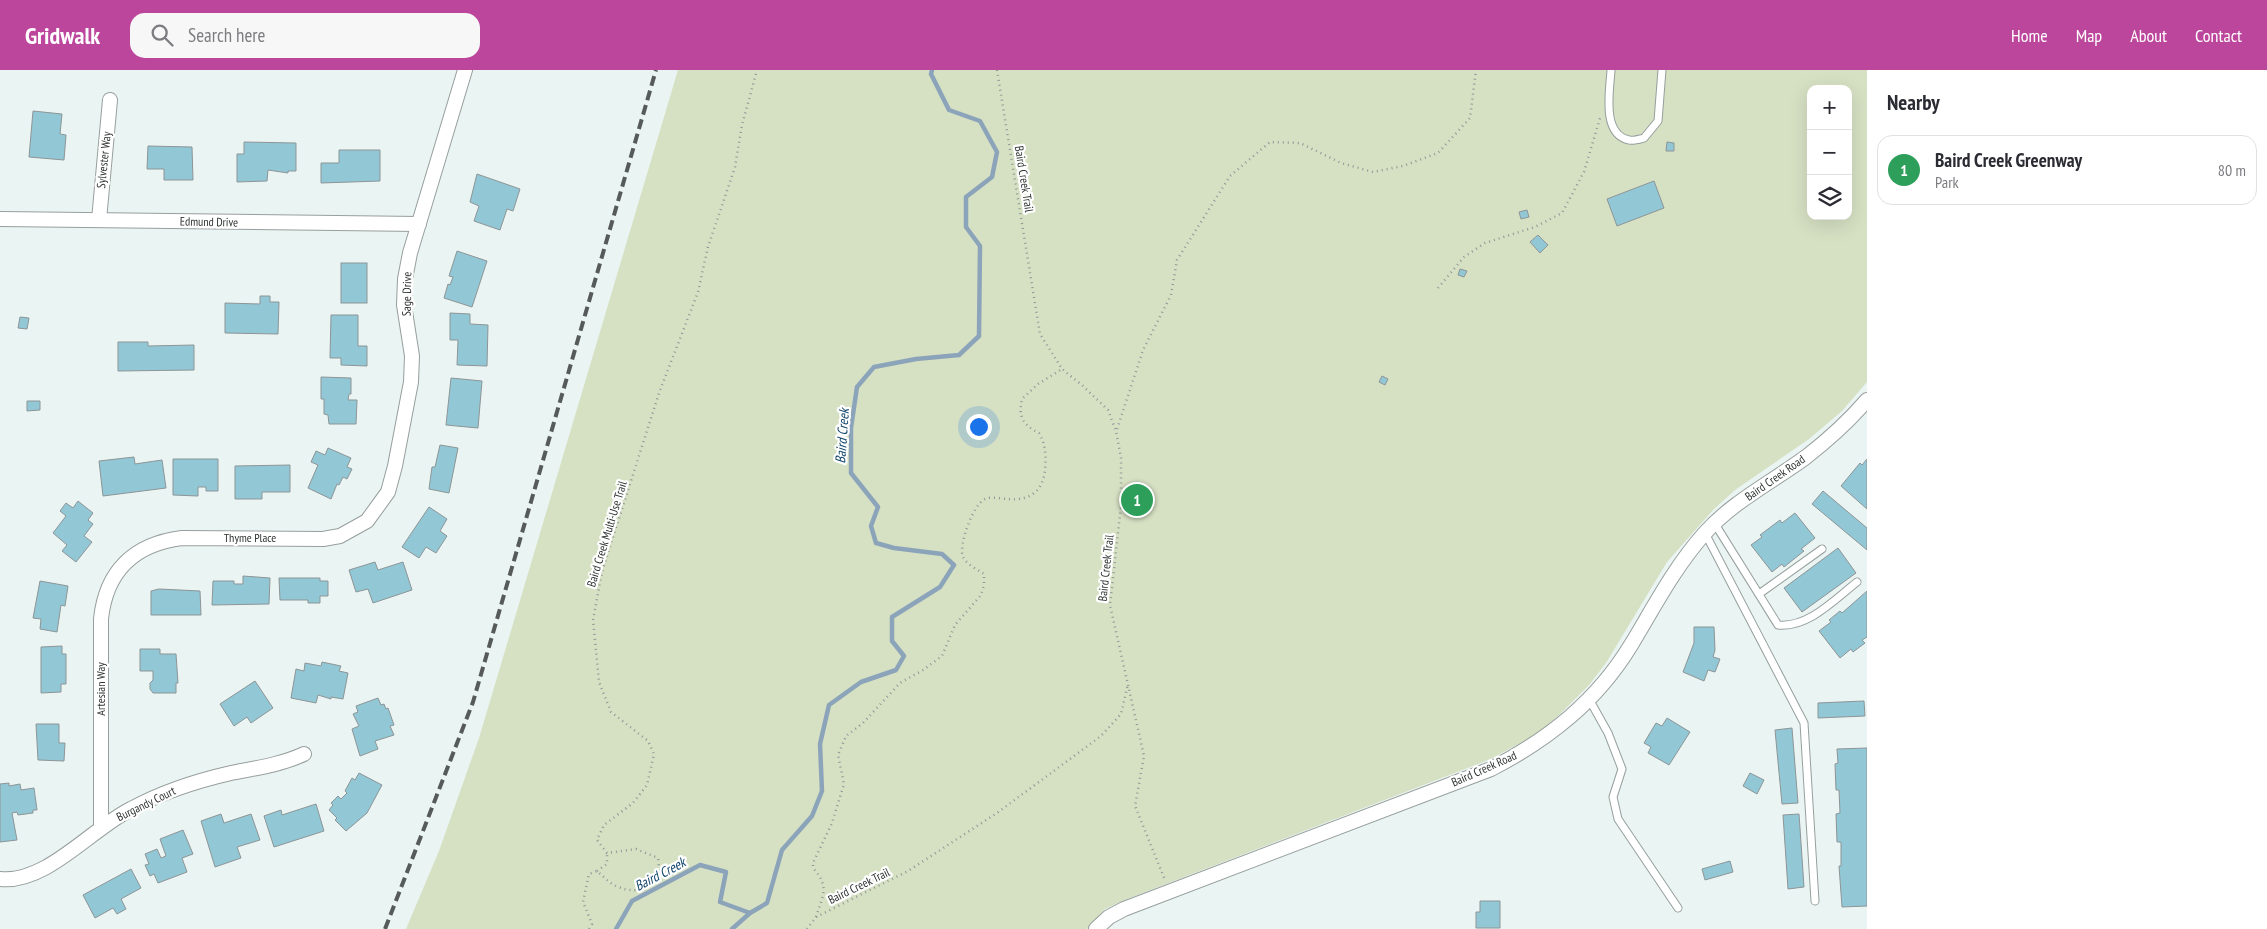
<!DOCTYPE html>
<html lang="en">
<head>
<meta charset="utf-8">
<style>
	body { margin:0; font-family:"PT Sans Narrow",sans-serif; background:#f7f7f7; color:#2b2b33 }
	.controls { position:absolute; right:15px; top:15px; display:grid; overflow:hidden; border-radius:10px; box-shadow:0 5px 20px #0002 }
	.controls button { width:45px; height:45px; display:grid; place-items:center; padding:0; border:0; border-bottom:1px solid #e1e1e2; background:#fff; color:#2b2b33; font:25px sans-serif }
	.you { position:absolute; left:978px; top:356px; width:18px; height:18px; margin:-12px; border:4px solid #fff; border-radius:50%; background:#1a73e8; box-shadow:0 0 0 8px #1a73e833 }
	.badge { display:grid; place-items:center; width:32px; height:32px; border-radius:50%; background:#bd469d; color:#fff; font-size:16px; font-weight:700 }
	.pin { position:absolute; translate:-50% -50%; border:2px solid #fff; box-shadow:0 1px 5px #0006 }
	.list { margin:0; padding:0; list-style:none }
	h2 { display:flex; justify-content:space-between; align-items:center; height:65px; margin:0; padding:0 20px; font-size:21px }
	h2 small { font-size:16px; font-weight:400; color:#7c7c81 }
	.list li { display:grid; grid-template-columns:32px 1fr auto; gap:15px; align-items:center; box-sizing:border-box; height:70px; margin:0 10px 10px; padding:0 10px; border:1px solid #e1e1e2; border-radius:15px }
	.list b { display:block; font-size:19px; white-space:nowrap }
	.list p { margin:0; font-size:16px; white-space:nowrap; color:#7c7c81 }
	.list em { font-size:16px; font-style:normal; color:#7c7c81 }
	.icon { flex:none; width:28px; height:28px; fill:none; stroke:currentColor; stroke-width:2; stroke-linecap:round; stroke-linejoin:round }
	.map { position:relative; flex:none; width:1867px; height:859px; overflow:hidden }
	header { display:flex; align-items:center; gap:30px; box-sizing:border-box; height:70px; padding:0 25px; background:#bd469d; color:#fff }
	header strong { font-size:24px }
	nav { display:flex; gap:28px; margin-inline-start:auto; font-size:18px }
	.search { width:350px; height:45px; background:#f7f7f7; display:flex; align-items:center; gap:12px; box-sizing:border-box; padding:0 18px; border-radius:15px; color:#7c7c81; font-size:19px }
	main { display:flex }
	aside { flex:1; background:#fff }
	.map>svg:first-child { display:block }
	.green { fill:#d6e0c3; fill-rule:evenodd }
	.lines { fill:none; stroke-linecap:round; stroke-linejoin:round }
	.stream { stroke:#8ba4ba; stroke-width:4.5 }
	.building { fill:#92c7d5; stroke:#8d9597 }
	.service-casing { stroke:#969f9d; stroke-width:9 }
	.minor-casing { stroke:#969f9d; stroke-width:16 }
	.path { stroke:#919897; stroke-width:2.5; stroke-dasharray:1 4; stroke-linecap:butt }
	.service { stroke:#fff; stroke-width:7 }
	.minor { stroke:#fff; stroke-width:14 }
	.rail { stroke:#565b5a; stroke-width:4; stroke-dasharray:10 5; stroke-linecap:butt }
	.labels { text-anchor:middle; stroke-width:4.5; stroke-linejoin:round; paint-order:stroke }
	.street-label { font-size:12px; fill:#2f3332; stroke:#fff }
	.water-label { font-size:14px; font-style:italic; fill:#0c426b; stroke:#fff }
</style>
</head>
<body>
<header>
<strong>Gridwalk</strong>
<div class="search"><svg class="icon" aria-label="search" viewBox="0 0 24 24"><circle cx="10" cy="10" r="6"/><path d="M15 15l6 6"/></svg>Search here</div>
<nav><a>Home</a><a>Map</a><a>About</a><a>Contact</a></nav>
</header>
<main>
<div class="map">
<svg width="1867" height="859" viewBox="0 0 1867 859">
	<rect width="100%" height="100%" fill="#eaf4f2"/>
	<path class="green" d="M678,0H1867V312L1842,341L1809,369L1735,420L1713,440L1667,492L1606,593L1589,615L1544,660L1491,689L1127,829L1105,839L1087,859H406L439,781L479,668ZM1811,19H1848V146H1811Z"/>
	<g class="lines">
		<g class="stream">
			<path d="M616,859L632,831L700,795L726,802L720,832L750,843L767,833L782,780L812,746L822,721L820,674L829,635L861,612L896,600L904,586L892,571V547L940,517L954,495L942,484L894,478L876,473L871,456L878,437L851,403V358L857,317L874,297L916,289L959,285L979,266L980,176L966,157V127L992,107L997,82L980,51L949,40L931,4L932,0"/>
			<path d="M732,859L750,843"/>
		</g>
	</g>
	<g class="building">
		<path d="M33,41L62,44L60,64L66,65L64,90L29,87Z"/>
		<path d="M244,72L296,73V101H288V103L268,100L267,111L237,112V84H244Z"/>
		<path d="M1667,72L1674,73V81H1666Z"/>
		<path d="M148,76L192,77L193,110H164V99H147Z"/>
		<path d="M339,80H380V111L321,113V93H339Z"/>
		<path d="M477,104L520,119L513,141L507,139L500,160L474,151L479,136L470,132Z"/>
		<path d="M1654,111L1664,138L1617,156L1607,129Z"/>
		<path d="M1527,140L1529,147L1521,149L1519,142Z"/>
		<path d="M1538,165L1548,175L1540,183L1530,172Z"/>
		<path d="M457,181L487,191L472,237L444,228L448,214L450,215L453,207L449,206Z"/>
		<rect x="341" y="193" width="26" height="40"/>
		<path d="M1460,199L1467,201L1464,207L1458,205Z"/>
		<path d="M260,226H270V232H279L278,264L225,263V233L260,234Z"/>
		<path d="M450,243L470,244V254L488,255L487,296L457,295L458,270H450Z"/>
		<path d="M331,245H358V276H367V296L341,295V288H330Z"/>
		<path d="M20,247L29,248L27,259L18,258Z"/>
		<path d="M118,272H148V276L194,275V300L118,301Z"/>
		<path d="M1382,306L1388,309L1385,315L1379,312Z"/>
		<path d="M321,307L351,308V324H349L348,330H357L356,354H329L328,345L324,344V329H321Z"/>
		<path d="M451,308L482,311L478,358L446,355Z"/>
		<path d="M27,331H40V340L27,341Z"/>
		<path d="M440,375L458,378L449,423L429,419L432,397H435Z"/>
		<path d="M328,378L351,388L347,397L352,399L347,409L343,407L339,415L337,414L331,429L308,418L318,395L311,392L316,381L325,385Z"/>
		<path d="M134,387L135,394L162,390L166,418L103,426L99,391Z"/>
		<path d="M173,389H218V421H206V417H198V426L173,425Z"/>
		<path d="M1867,389V439L1841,416L1860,393L1862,395Z"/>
		<path d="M290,395V422H262V429H235V396Z"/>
		<path d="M1823,421L1867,458V480L1812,434Z"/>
		<path d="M78,431L93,443L88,450L93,454L84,466L92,472L76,492L62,481L67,475L53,463L66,446L60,441L66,433L73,438Z"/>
		<path d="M429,437L447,449L440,461L447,466L436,483L426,477L419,488L402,477Z"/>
		<path d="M1795,443L1815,468L1801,479L1804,481L1784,497L1782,494L1772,502L1751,475L1762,467L1760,465L1780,450L1782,453Z"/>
		<path d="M1838,478L1856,503L1802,542L1784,518Z"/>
		<path d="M375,492L378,500L403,492L412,520L373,533L368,519L356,522L349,500Z"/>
		<path d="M243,506L270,508L269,534L212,535L213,511H234V514H243Z"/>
		<path d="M279,508H320V511H328V526H320V533H308V530H280Z"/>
		<path d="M40,511L68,516L65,536L61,535L57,562L40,559L41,549L33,548Z"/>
		<path d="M159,519L200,521L201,545H151V521Z"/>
		<path d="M1867,521V567L1862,570L1865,573L1853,582L1851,579L1840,588L1819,561L1831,552L1829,550L1840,541L1842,543Z"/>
		<path d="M1694,557H1714L1715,580L1713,587L1720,589L1715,602L1708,600L1704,611L1683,602L1694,573Z"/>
		<path d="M62,576V584H66V614H61V622L41,623V577Z"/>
		<path d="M140,579H160V584H176L178,613H176V623H153L150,619V613L153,610V601H140Z"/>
		<path d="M322,592L341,596L339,601L348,603L343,629L331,627V629L318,625L316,633L291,628L296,599L304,601L305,593L321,596Z"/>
		<path d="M255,611L273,638L251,653L247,647L234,656L220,634Z"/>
		<path d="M378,628L381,635L384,634L386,639L388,638L394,655L390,656L394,665L375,671L378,679L360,686L352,659L359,656L353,644L358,642L356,636Z"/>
		<path d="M1864,631L1865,646L1818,648V633Z"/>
		<path d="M1667,648L1690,662L1669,695L1648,683L1651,677L1644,673L1656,653L1662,656Z"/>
		<path d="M36,654H59V673H65L64,691L38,690Z"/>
		<path d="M1792,658L1798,733L1782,734L1775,660Z"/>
		<path d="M1867,678V836L1842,837L1839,796H1841V772H1837L1836,744L1840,743L1839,720H1836L1835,694L1838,693L1837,679Z"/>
		<path d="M359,703L382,715L367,743L346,761L335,750L337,748L329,740L333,735L331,733L338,726L341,729L347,723L345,721L352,708L355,710Z"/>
		<path d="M1750,703L1764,710L1757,724L1743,716Z"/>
		<path d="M9,713V716L20,714L21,720L34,718L37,740H33V743L18,745L17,742L12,743L17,770L0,772V714Z"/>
		<path d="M316,734L324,761L274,777L264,746L281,740L282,745Z"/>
		<path d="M221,744L224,753L251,744L260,770L237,777L241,788L215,797L201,751Z"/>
		<path d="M1799,744L1804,817L1788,819L1783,745Z"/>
		<path d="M183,760L193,784L182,788L187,802L158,813L154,804L150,806L145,795L149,794L145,784L157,779L161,788L166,786L160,769Z"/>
		<path d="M1730,791L1733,802L1705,810L1702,799Z"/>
		<path d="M131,799L141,818L121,829L126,839L117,844L113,838L95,848L83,825Z"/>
		<path d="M1480,831H1500V858H1476V842H1480Z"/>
	</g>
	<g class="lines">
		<defs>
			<g id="service">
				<path d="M1611,0C1610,20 1601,64 1629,70C1633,71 1640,69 1644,68L1658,51L1662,0"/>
				<path d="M1715,454L1778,555C1808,558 1834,530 1857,512"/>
				<path d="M1705,463L1804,653L1815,831"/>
				<path d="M1759,524L1822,479"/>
				<path d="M1589,629L1608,663L1622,699L1613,727L1618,749L1678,838"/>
			</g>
			<g id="minor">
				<path d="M0,149L419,154"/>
				<path d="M99,150L110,30"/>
				<path d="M101,757V549C106,501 134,474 182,468L323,469L340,466L367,451L388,422L395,396L411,312L412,286L404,235L405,209L410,183L465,0"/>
				<path d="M0,809C46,814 91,759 131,739C162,722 196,711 231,703C256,698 280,695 304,684"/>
				<path d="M1096,859L1109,847L1124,839L1491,699C1549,669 1597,631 1631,575C1654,537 1674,498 1704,464C1732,432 1772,412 1806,387C1828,370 1849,351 1867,330"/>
			</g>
		</defs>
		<use href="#service" class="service-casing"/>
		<use href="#minor" class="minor-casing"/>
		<g class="path">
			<path d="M997,0L1040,264L1062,299L1083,316L1108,340L1116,361L1121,388V436L1110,535L1144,686L1135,736L1165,810"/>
			<path d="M1438,218L1464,187L1485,173L1535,157L1562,143L1584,102L1600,48"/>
			<path d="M1117,359L1143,280L1171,225L1177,190L1230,106L1270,72L1300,73L1341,93L1373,102L1403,96L1438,83L1470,48L1476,0"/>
			<path d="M597,801L607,794V783"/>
			<path d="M816,847C823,825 830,817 813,798V793L832,753L844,714L838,685L846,666L863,653L900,613L923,600L942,586L955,555L981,525L984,515V504C977,499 967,495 963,487C958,476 973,434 985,429C992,426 1002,429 1008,429C1030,431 1043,421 1045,400C1046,386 1046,375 1039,363C1023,355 1018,347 1022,329L1038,314L1062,299"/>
			<path d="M589,859L592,854L583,832L589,804L597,801C603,806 609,813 616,816C641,827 663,817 658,788L636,779L607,783L597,770L604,755L633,733L647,715L654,684L648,671L611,642L599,612L593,550L602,502L659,323L698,222L708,177L735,97L742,55L757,0"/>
			<path d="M807,859L816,847L908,801L997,743L1101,666L1121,644L1128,614"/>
		</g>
		<use href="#service" class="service"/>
		<use href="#minor" class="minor"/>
		<path class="rail" d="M385,859L473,632L656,0"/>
	</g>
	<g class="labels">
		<g class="street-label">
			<text transform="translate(104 90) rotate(-84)" y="4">Sylvester Way</text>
			<text transform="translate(1024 109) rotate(81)" y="4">Baird Creek Trail</text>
			<text transform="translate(209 152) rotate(1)" y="4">Edmund Drive</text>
			<text transform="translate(407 224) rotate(-89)" y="4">Sage Drive</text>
			<text transform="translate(1775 408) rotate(-35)" y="4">Baird Creek Road</text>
			<text transform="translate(607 464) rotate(-73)" y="4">Baird Creek Multi-Use Trail</text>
			<text x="250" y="472">Thyme Place</text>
			<text transform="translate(1106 498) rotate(-84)" y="4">Baird Creek Trail</text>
			<text transform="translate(101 619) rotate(-90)" y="4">Artesian Way</text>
			<text transform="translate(1484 699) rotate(-24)" y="4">Baird Creek Road</text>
			<text transform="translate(146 734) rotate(-26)" y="4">Burgandy Court</text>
			<text transform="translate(859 816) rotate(-26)" y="4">Baird Creek Trail</text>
		</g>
		<g class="water-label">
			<text transform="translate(842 366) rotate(-86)" y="5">Baird Creek</text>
			<text transform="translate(660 804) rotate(-28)" y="5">Baird Creek</text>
		</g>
	</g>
</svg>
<div class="controls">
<button>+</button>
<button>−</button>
<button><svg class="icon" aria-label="layers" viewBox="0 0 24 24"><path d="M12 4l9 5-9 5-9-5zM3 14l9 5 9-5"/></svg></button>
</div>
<div class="you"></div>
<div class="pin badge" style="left:1137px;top:430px;background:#2e9e5b">1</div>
</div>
<aside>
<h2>Nearby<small></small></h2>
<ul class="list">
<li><span class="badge" style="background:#2e9e5b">1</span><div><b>Baird Creek Greenway</b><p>Park</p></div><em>80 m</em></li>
</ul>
</aside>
</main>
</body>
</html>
